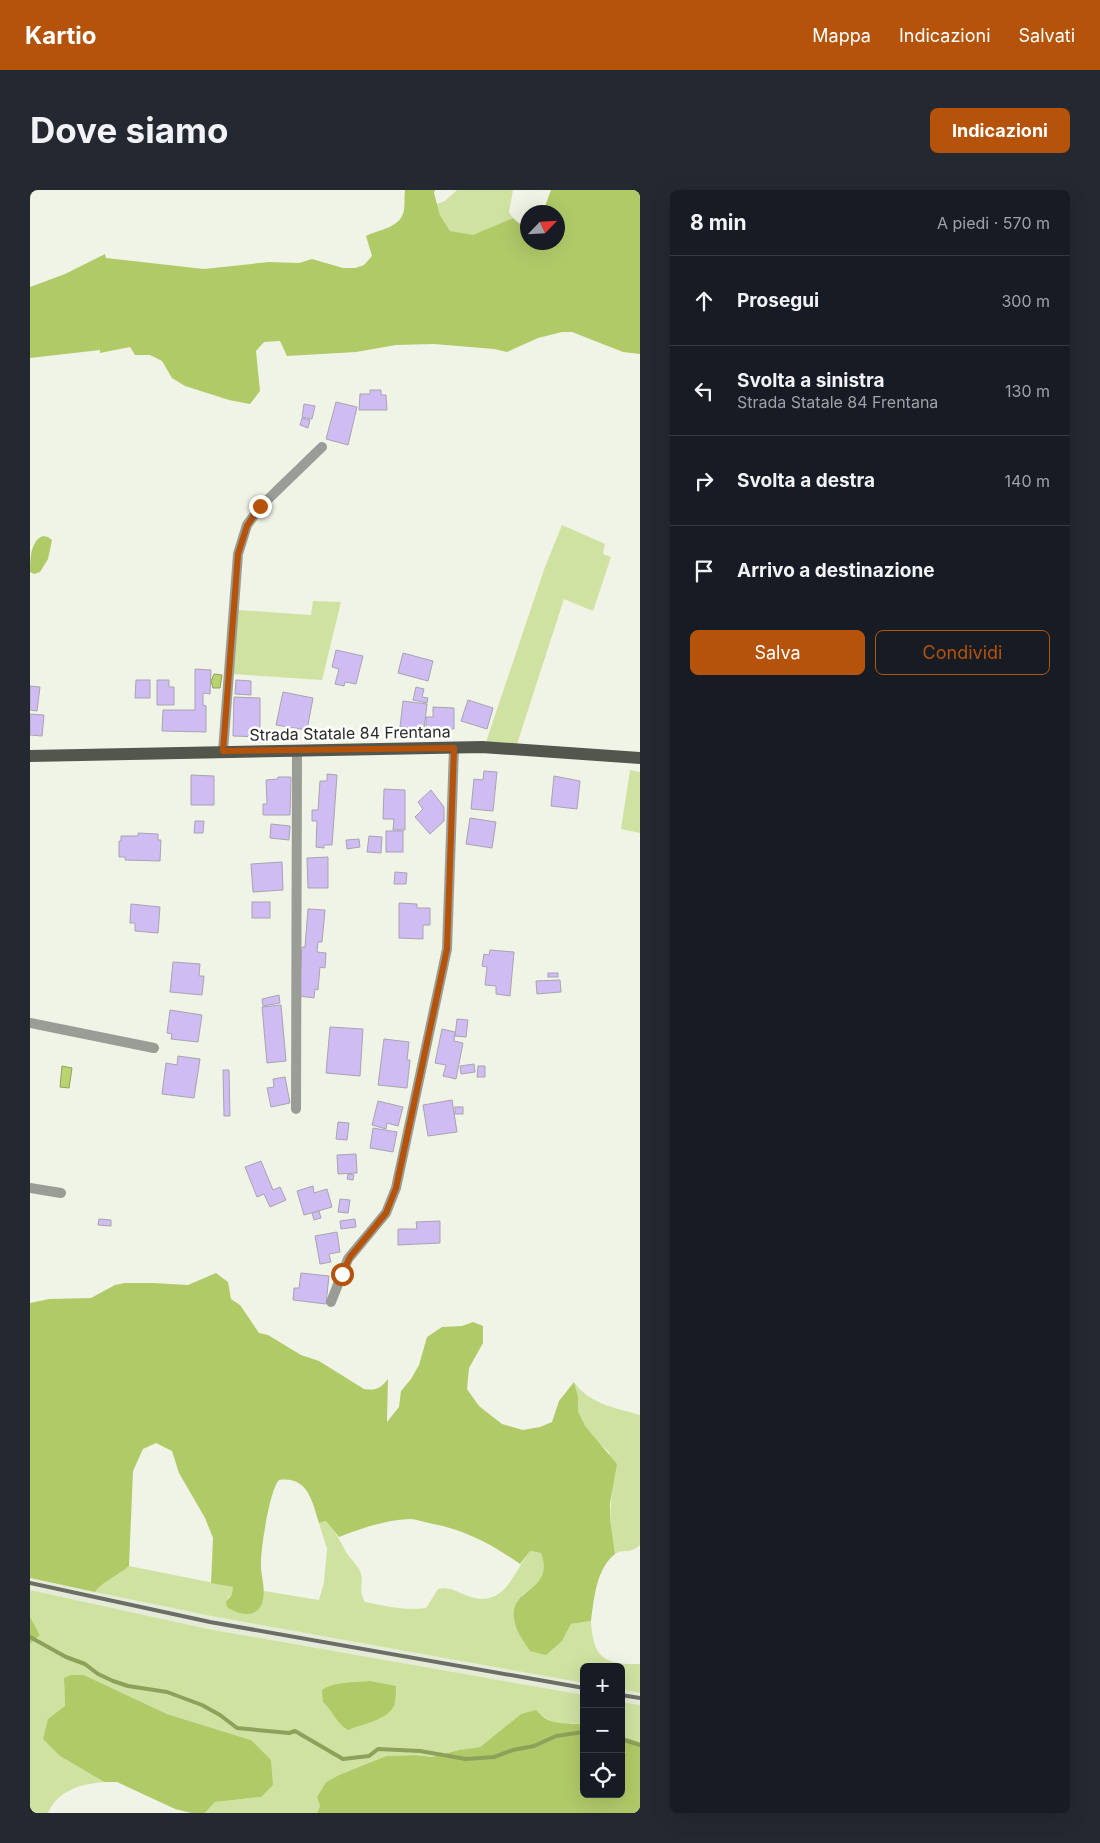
<!DOCTYPE html>
<html lang="it">
<head>
<meta charset="utf-8">
<style>
	body { margin:0; font-family:Inter,sans-serif; background:#242831; color:#f1f3f6 }
	.controls { position:absolute; right:15px; bottom:15px; display:grid; overflow:hidden; border-radius:8px; box-shadow:0 5px 20px #0002 }
	.controls button { width:45px; height:45px; display:grid; place-items:center; padding:0; border:0; border-bottom:1px solid #363941; background:#171b24; color:#f1f3f6; font:25px sans-serif }
	.compass { position:absolute; left:490px; top:15px; width:45px; height:45px; border-radius:50%; background:#171b24; box-shadow:0 5px 20px #0002; rotate:65deg }
	.stop { position:absolute; width:15px; height:15px; margin:-11px; border:4px solid #b45309; border-radius:50%; background:#fff }
	.stop.end { background:#b45309; border-color:#fff; box-shadow:0 1px 5px #0008 }
	.list { margin:0; padding:0; list-style:none }
	h2 { display:flex; justify-content:space-between; align-items:center; height:65px; margin:0; padding:0 20px; font-size:21px }
	h2 small { font-size:16px; font-weight:400; color:#9ea1a6 }
	.list li { display:grid; grid-template-columns:32px 1fr auto; gap:15px; align-items:center; box-sizing:border-box; height:90px; padding:0 20px; border-top:1px solid #363941 }
	.list b { display:block; font-size:19px; white-space:nowrap }
	.list p { margin:0; font-size:16px; white-space:nowrap; color:#9ea1a6 }
	.list em { font-size:16px; font-style:normal; color:#9ea1a6 }
	.actions { display:flex; gap:10px; padding:15px 20px }
	.actions a { flex:1; padding:11px 0; border:1px solid #b45309; border-radius:8px; text-align:center; font-size:18px; color:#b45309 }
	.actions .main { background:#b45309; color:#fff }
	.icon { flex:none; width:28px; height:28px; fill:none; stroke:currentColor; stroke-width:2; stroke-linecap:round; stroke-linejoin:round }
	.map { position:relative; flex:none; width:610px; height:1623px; overflow:hidden; border-radius:8px }
	header { display:flex; align-items:center; gap:30px; box-sizing:border-box; height:70px; padding:0 25px; background:#b45309; color:#fff }
	header strong { font-size:24px }
	nav { display:flex; gap:28px; margin-inline-start:auto; font-size:18px }
	.intro { display:flex; align-items:center; justify-content:space-between; box-sizing:border-box; height:120px; padding:0 30px }
	h1 { margin:0; font-size:35px }
	.button { padding:12px 22px; border-radius:8px; background:#b45309; color:#fff; font-size:18px; font-weight:700 }
	main { display:flex; gap:30px; padding:0 30px }
	aside { flex:1; background:#171b24; border-radius:8px; box-shadow:0 5px 20px #0002 }
	.map>svg:first-child { display:block }
	.built { fill:#e4ebd6 }
	.green { fill:#d0e2a2 }
	.forest { fill:#b1ca68 }
	.water { fill:#b9d371; stroke:#8ea15a }
	.lines { fill:none; stroke-linecap:round; stroke-linejoin:round }
	.stream { stroke:#8ea15a; stroke-width:4 }
	.building { fill:#cebcf2; stroke:#a8a4b1 }
	.street { stroke:#9a9c96; stroke-width:10 }
	.primary { stroke:#53564c; stroke-width:12 }
	.rail { stroke:#6b6e66; stroke-width:4 }
	.route { stroke:#b45309; stroke-width:6 }
	.labels { text-anchor:middle; stroke-width:5; stroke-linejoin:round; paint-order:stroke }
	.street-label { font-size:16px; fill:#292b26; stroke:#fff }
</style>
</head>
<body>
<header>
<strong>Kartio</strong>
<nav><a>Mappa</a><a>Indicazioni</a><a>Salvati</a></nav>
</header>
<div class="intro"><h1>Dove siamo</h1><a class="button">Indicazioni</a></div>
<main>
<div class="map">
<svg width="610" height="1623" viewBox="0 0 610 1623">
	<rect width="100%" height="100%" fill="#f0f4e6"/>
	<g class="built">
		<path d="M0,1388L181,1426L554,1493V1505L178,1439L0,1400Z"/>
		<path d="M591,1499L610,1503V1515L591,1512Z"/>
	</g>
	<g class="green">
		<path d="M427,0H483L479,22L483,28L443,46L420,41L410,25L407,14L415,11Z"/>
		<path d="M532,335L575,354L573,364L581,367L563,421L534,409L487,554L456,552L515,377Z"/>
		<path d="M283,411L311,412L292,490L202,484L208,420L281,425Z"/>
		<path d="M600,580L610,582V643L591,639Z"/>
		<path d="M544,1192C559,1214 586,1218 610,1225V1355C599,1365 594,1358 585,1364L580,1328L582,1299L579,1262C567,1251 551,1237 548,1220C546,1211 547,1202 544,1192Z"/>
		<path d="M296,1331C306,1342 311,1353 318,1365C322,1370 328,1376 330,1381C335,1393 327,1398 335,1412C358,1416 372,1421 396,1418L408,1399C420,1396 427,1402 438,1406C475,1419 482,1384 500,1361L511,1363C519,1386 511,1392 492,1405L532,1451L541,1434L561,1431C563,1468 574,1475 610,1474V1503L591,1499V1477H554V1493L181,1426L65,1402C74,1390 88,1386 99,1376L204,1397L202,1404L198,1407L200,1419C218,1429 234,1424 234,1401L289,1410L294,1392L297,1359L289,1333Z"/>
		<path d="M0,1400L178,1439L554,1505V1535L542,1533H524L511,1525L491,1524L450,1557L429,1560L402,1567L386,1565L356,1566L309,1585L296,1592L287,1607L290,1616L287,1623H175L185,1612L231,1607L221,1550L137,1524L54,1485L34,1489L35,1517L18,1529L30,1566L74,1592C51,1594 28,1600 18,1623H0V1454L10,1445L0,1427Z"/>
		<path d="M591,1512L610,1515V1552L591,1546Z"/>
	</g>
	<g class="forest">
		<path d="M375,0H405L404,3L410,25L420,41L443,45L483,28L490,34H497L498,52H528V22H513L521,0H610V164L593,162L542,142H532L508,148L477,162L464,159L404,154L366,155L326,162L257,166L250,151L234,152L226,161L230,201L220,214L199,210L155,196L142,188L132,171L120,165H105L100,157L70,163V160L0,168V97L35,84L75,64L76,68L174,79L239,72L269,73L282,69L313,78H325L334,75L342,66L336,46C350,39 371,38 374,20C375,13 374,7 375,0Z"/>
		<path d="M13,346L18,347L22,350L18,369L10,382L4,384L0,382C0,370 0,351 13,346Z"/>
		<path d="M186,1083L198,1092L201,1109L210,1115L229,1143L238,1145L271,1165L289,1171L334,1199C346,1201 351,1198 358,1189L357,1232L369,1217L371,1201L381,1189L389,1175L397,1147L412,1137L432,1136L443,1132L453,1136V1153L439,1178L437,1199L449,1216L472,1234L493,1240L510,1237L522,1232L529,1211L544,1192L548,1207V1221L555,1236L587,1274L580,1313V1328L585,1364C566,1379 564,1409 561,1431L541,1434L532,1451L516,1465L500,1461C495,1453 487,1443 485,1433C475,1396 526,1404 511,1363L500,1361L490,1374C460,1353 435,1340 399,1333C393,1332 386,1329 380,1329C355,1330 332,1338 309,1347L296,1331L289,1333C282,1311 278,1286 249,1290C240,1299 231,1357 231,1372C230,1384 236,1398 233,1410C229,1429 209,1426 197,1417L196,1412L202,1404L203,1397L181,1393L183,1348L175,1328L149,1283L142,1261L126,1253L113,1259L103,1281L99,1376C88,1386 74,1390 65,1402L0,1388V1113L19,1109L61,1108L85,1095L95,1093H123L158,1095Z"/>
		<path d="M0,1427L10,1445L0,1454Z"/>
		<path d="M41,1485H54L137,1524L221,1550L241,1570L243,1595L231,1607L185,1612L175,1623H161L145,1619L87,1592H74L30,1566L13,1549L18,1529L35,1516L34,1488Z"/>
		<path d="M340,1491L366,1496C366,1502 366,1511 364,1516C356,1531 332,1534 318,1540C306,1533 303,1521 293,1512L292,1500C305,1491 325,1493 340,1491Z"/>
		<path d="M506,1520C522,1538 533,1531 554,1535V1604H591V1546L610,1552V1623H287L290,1616L287,1607L296,1592L309,1585L356,1566L386,1565L402,1567L429,1560L450,1557L491,1524Z"/>
	</g>
	<g class="water">
		<path d="M184,484L192,485L190,498H183L181,491Z"/>
		<path d="M32,876L42,878L39,898L30,897Z"/>
	</g>
	<g class="lines">
		<g class="stream">
			<path d="M0,1447L36,1467L55,1474L68,1484L83,1491L98,1496L137,1502L172,1515L190,1525L207,1538L259,1543L265,1541L313,1569L339,1566L348,1559L390,1561L436,1569L464,1567L483,1560L504,1556L526,1546L554,1542"/>
			<path d="M591,1549L610,1555"/>
		</g>
	</g>
	<g class="building">
		<path d="M340,200H351V205H356L357,220H329L330,204H340Z"/>
		<path d="M306,212L327,217L318,255L296,249Z"/>
		<path d="M274,214L285,216L282,229L272,227Z"/>
		<path d="M272,228L280,230L278,238L270,235Z"/>
		<path d="M306,460L333,466L326,494L315,492L314,496L305,494L309,479L302,477Z"/>
		<path d="M373,463L403,471L398,491L368,483Z"/>
		<path d="M165,479L181,480L180,504L173,503V515L176,516V542L132,541L133,520H165Z"/>
		<path d="M106,490H120V508H105Z"/>
		<path d="M127,490H139V497H144V515H127Z"/>
		<path d="M206,490L221,491V505L205,504Z"/>
		<path d="M0,496L10,497L7,521L0,520Z"/>
		<path d="M386,497L394,499L392,507L398,508L397,513L383,510Z"/>
		<path d="M253,502L283,508L277,540L246,535Z"/>
		<path d="M204,507L230,508V547L203,546Z"/>
		<path d="M438,510L463,518L457,539L431,531Z"/>
		<path d="M373,511L397,514L394,539L370,537Z"/>
		<path d="M403,517L424,518V539H396V527H403Z"/>
		<path d="M0,524L14,525L12,546L0,545Z"/>
		<path d="M454,581L467,582L463,621L441,619L444,589L453,590Z"/>
		<path d="M297,584L307,585L302,655H294V658L286,657L287,631H282V620H288L290,591H297Z"/>
		<path d="M161,585L184,586V615H161Z"/>
		<path d="M524,586L550,591L547,619L521,616Z"/>
		<path d="M248,587H261L260,625H233V614H237L236,590L248,589Z"/>
		<path d="M354,599L375,600V640H363L364,629H353Z"/>
		<path d="M401,600L414,617V631L400,644L385,627L393,619L388,612Z"/>
		<path d="M440,628L466,632L462,658L436,654Z"/>
		<path d="M165,631H174L173,643H164Z"/>
		<path d="M241,634L260,636L259,650L240,648Z"/>
		<rect x="356" y="641" width="17" height="21"/>
		<path d="M108,643L128,644V650H131L130,671L95,670V667H89V651H91V646H108Z"/>
		<path d="M339,646L352,647L351,663L337,662Z"/>
		<path d="M329,649L330,657L317,659L316,650Z"/>
		<path d="M298,667V698H278L277,668Z"/>
		<path d="M252,672L253,700L223,702L221,674Z"/>
		<path d="M365,682L377,683L376,694H364Z"/>
		<rect x="222" y="712" width="18" height="16"/>
		<path d="M369,713L387,714V718H400V735H393V749L369,748Z"/>
		<path d="M101,714L130,717L128,743L105,741V733H100Z"/>
		<path d="M278,719L295,720L292,752H288L287,762L296,763L295,778L290,777L288,800L285,799L284,808L269,806L272,757H275Z"/>
		<path d="M460,760L484,762L480,806L466,804V796L455,795L457,777L452,776L454,764L459,765Z"/>
		<path d="M143,772L170,774L169,786H174L172,805L140,802Z"/>
		<rect x="518" y="783" width="10" height="4"/>
		<path d="M530,790L531,802L507,804L506,791Z"/>
		<path d="M249,805L250,813L233,816L232,809Z"/>
		<path d="M251,815L256,871L237,873L232,817Z"/>
		<path d="M140,820L172,825L168,852L141,849L142,844L137,843Z"/>
		<path d="M427,829L438,830L436,847L425,846Z"/>
		<path d="M300,837L333,839L330,886L296,883Z"/>
		<path d="M412,839L425,842L424,851L433,853L426,889L413,886L416,875L405,873Z"/>
		<path d="M354,849L379,852L377,870H380L377,898L348,895Z"/>
		<path d="M148,866L170,869L164,908L132,904L136,873L147,875Z"/>
		<path d="M444,874L445,882L431,884L430,876Z"/>
		<path d="M448,876H455V887H447Z"/>
		<path d="M193,880H199L200,926H194Z"/>
		<path d="M255,887L260,913L241,917L237,898L244,897L243,889Z"/>
		<path d="M422,910L427,942L398,946L393,915Z"/>
		<path d="M348,911L373,917L368,936L357,933L356,939L342,935Z"/>
		<rect x="425" y="917" width="8" height="7"/>
		<path d="M308,932L319,933L317,950L306,949Z"/>
		<path d="M343,938L367,942L363,962L340,958Z"/>
		<path d="M326,964L327,983L308,984L307,965Z"/>
		<path d="M231,971L243,1000L250,997L256,1010L240,1017L234,1004L227,1007L215,977Z"/>
		<path d="M318,984L324,985L323,990L317,989Z"/>
		<path d="M283,996L284,1003L297,999L302,1017L274,1025L267,1001Z"/>
		<path d="M310,1009L320,1010L318,1023L308,1022Z"/>
		<path d="M289,1021L291,1028L284,1030L282,1023Z"/>
		<path d="M69,1029L81,1030V1036L68,1035Z"/>
		<path d="M325,1029L326,1037L311,1039L310,1031Z"/>
		<path d="M410,1031V1053L368,1055V1039H387L386,1032Z"/>
		<path d="M307,1042L310,1062L299,1064L301,1072L290,1074L285,1046Z"/>
		<path d="M271,1083L299,1086L296,1114L263,1110L264,1098H269Z"/>
	</g>
	<g class="lines">
		<g class="street">
			<path d="M193,561L208,364L217,335L231,316L292,257"/>
			<path d="M0,833L124,858"/>
			<path d="M266,919L267,560"/>
			<path d="M0,998L31,1003"/>
			<path d="M301,1112L318,1069L356,1023L366,998L417,759L424,558"/>
		</g>
		<path class="primary" d="M0,566L452,557L610,568"/>
		<g class="rail">
			<path d="M0,1393L180,1432L554,1498"/>
			<path d="M591,1505L610,1508"/>
		</g>
	</g>
	<g class="lines">
		<path class="route" d="M230,316L217,336L208,364L193,561L424,558L417,759L366,998L356,1023L320,1067L312,1084"/>
	</g>
	<g class="labels">
		<g class="street-label">
			<text transform="translate(320 543) rotate(-1)" y="6">Strada Statale 84 Frentana</text>
		</g>
	</g>
</svg>
<div class="controls">
<button>+</button>
<button>−</button>
<button><svg class="icon" aria-label="locate" viewBox="0 0 24 24"><circle cx="12" cy="12" r="6"/><path d="M12 2v4M12 18v4M2 12h4M18 12h4"/></svg></button>
</div>
<svg class="compass" viewBox="-18 -18 36 36"><path d="M0-13l5 13h-10z" fill="#e53935"/><path d="M0 13l5-13h-10z" fill="#9ea1a6"/></svg>
<div class="stop" style="left:312px;top:1084px"></div>
<div class="stop end" style="left:230px;top:316px"></div>
</div>
<aside>
<h2>8 min<small>A piedi · 570 m</small></h2>
<ul class="list">
<li><svg class="icon" aria-label="ahead" viewBox="0 0 24 24"><path d="M12 20V5M6 11l6-6 6 6"/></svg><div><b>Prosegui</b></div><em>300 m</em></li>
<li><svg class="icon" aria-label="left" viewBox="0 0 24 24"><path d="M17 20v-9H6M10 6l-5 5 5 5"/></svg><div><b>Svolta a sinistra</b><p>Strada Statale 84 Frentana</p></div><em>130 m</em></li>
<li><svg class="icon" aria-label="right" viewBox="0 0 24 24"><path d="M7 20v-9h11M14 6l5 5-5 5"/></svg><div><b>Svolta a destra</b></div><em>140 m</em></li>
<li><svg class="icon" aria-label="arrive" viewBox="0 0 24 24"><path d="M6 21V4h12l-3 4 3 4H6"/></svg><div><b>Arrivo a destinazione</b></div></li>
</ul>
<div class="actions"><a class="main">Salva</a><a>Condividi</a></div>
</aside>
</main>
</body>
</html>
